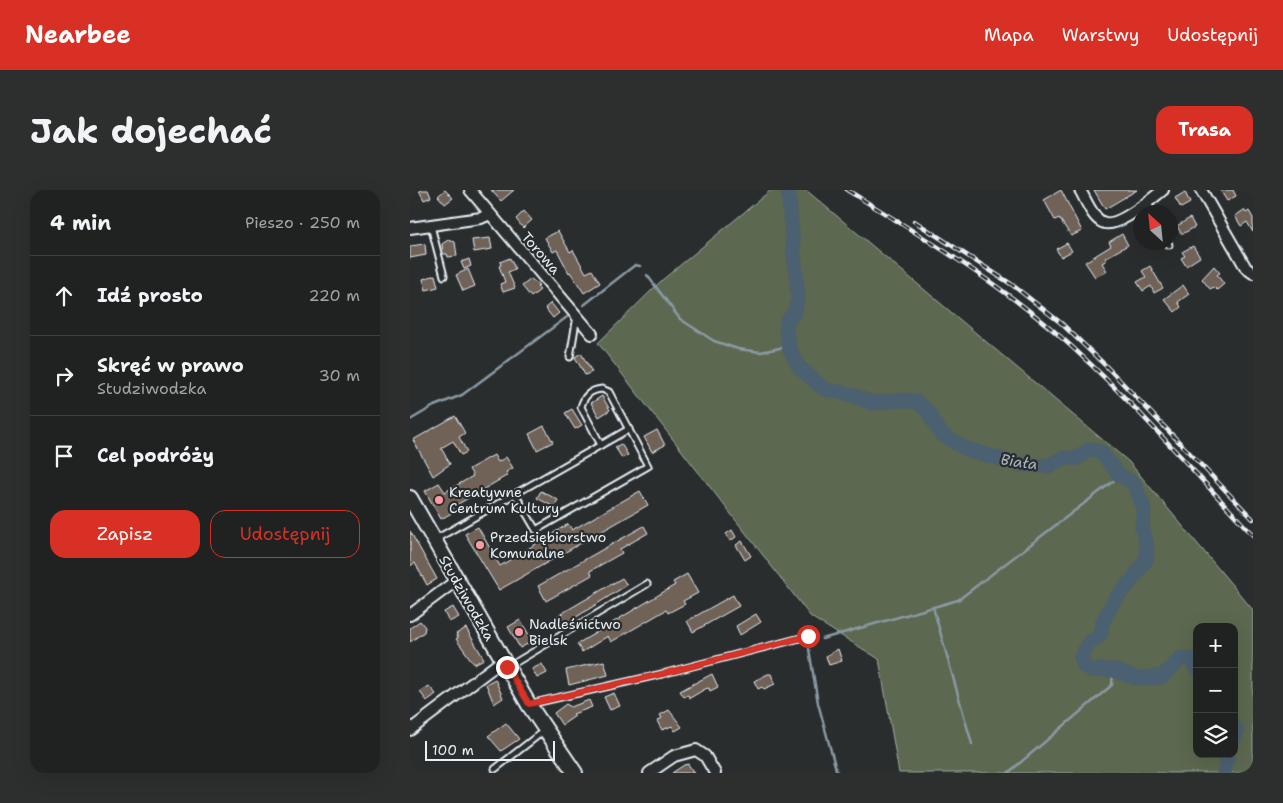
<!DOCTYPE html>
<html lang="pl">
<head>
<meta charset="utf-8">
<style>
	body { margin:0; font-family:"Shantell Sans",sans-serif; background:#2d2f2f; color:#f1f3f6 }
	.controls { position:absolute; right:15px; bottom:15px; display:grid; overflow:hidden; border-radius:10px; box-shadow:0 5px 20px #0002 }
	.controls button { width:45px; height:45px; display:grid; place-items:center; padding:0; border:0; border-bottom:1px solid #3d3f40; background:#202222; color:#f1f3f6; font:25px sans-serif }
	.compass { position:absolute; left:723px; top:15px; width:45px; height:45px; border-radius:50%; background:#202222; box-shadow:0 5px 20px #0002; rotate:333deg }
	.scale { position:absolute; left:15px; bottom:12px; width:130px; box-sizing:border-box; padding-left:5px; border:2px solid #e8f1f8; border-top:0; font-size:14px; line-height:18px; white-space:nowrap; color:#e8f1f8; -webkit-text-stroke:4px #2a2d2e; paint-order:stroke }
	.stop { position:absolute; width:15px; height:15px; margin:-11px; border:4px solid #d93025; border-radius:50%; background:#fff }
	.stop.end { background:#d93025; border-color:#fff; box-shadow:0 1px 5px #0008 }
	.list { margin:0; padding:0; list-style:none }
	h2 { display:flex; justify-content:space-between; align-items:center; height:65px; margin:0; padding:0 20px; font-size:21px }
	h2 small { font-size:16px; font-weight:400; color:#a2a4a5 }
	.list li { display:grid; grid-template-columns:32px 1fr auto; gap:15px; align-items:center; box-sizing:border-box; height:80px; padding:0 20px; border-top:1px solid #3d3f40 }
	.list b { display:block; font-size:19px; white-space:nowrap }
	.list p { margin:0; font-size:16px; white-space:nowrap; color:#a2a4a5 }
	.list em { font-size:16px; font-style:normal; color:#a2a4a5 }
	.actions { display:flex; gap:10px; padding:15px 20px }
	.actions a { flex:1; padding:11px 0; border:1px solid #d93025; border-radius:15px; text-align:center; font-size:18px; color:#d93025 }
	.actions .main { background:#d93025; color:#fff }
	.icon { flex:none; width:28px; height:28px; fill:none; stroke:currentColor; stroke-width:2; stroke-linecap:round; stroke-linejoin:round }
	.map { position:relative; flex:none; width:843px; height:583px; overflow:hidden; border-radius:15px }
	header { display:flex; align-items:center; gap:30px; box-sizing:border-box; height:70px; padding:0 25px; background:#d93025; color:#fff }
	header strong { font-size:24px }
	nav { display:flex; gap:28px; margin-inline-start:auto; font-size:18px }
	.intro { display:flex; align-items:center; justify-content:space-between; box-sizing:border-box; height:120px; padding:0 30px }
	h1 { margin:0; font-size:35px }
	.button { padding:12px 22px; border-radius:15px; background:#d93025; color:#fff; font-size:18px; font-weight:700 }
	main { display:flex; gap:30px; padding:0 30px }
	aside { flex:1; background:#202222; border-radius:15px; box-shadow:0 5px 20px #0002 }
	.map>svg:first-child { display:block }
	.green { fill:#5c684f; stroke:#a2aca4; fill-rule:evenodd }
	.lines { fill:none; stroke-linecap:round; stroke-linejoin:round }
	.stream { stroke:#8a9aa6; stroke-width:2.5 }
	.river { stroke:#4c606f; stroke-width:15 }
	.building { fill:#6f6256; stroke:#e8f1f8 }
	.lane-casing { stroke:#e8f1f8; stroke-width:9 }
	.street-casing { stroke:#e8f1f8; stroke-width:14 }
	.secondary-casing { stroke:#e8f1f8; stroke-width:18 }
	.lane { stroke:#2a2d2e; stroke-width:5 }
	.street { stroke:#2a2d2e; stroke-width:10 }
	.secondary { stroke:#2a2d2e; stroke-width:14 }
	.rail-casing { stroke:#e8f1f8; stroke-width:4.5 }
	.rail { stroke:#2a2d2e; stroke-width:2.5; stroke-dasharray:8; stroke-linecap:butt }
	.route { stroke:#d93025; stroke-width:6 }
	.poi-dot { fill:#ff9aa2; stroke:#2a2d2e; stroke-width:2 }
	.labels { text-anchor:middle; stroke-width:4.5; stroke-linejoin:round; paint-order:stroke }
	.street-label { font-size:14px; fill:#e8f1f8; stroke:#2a2d2e }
	.poi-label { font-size:14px; fill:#e8f1f8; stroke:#2a2d2e; text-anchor:start }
	.water-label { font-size:15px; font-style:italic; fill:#aab7c1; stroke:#2a2d2e }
</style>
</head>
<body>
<header>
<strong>Nearbee</strong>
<nav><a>Mapa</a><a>Warstwy</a><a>Udostępnij</a></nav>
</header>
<div class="intro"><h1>Jak dojechać</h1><a class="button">Trasa</a></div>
<main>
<aside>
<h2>4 min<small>Pieszo · 250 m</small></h2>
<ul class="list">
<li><svg class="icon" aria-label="ahead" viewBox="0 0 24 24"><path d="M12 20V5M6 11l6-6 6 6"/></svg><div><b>Idź prosto</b></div><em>220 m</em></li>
<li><svg class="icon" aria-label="right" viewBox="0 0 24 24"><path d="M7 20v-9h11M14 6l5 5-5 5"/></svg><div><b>Skręć w prawo</b><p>Studziwodzka</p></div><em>30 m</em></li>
<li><svg class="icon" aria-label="arrive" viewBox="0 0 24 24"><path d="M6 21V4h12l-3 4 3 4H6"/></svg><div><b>Cel podróży</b></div></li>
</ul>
<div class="actions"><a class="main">Zapisz</a><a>Udostępnij</a></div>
</aside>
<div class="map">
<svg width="843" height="583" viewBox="0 0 843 583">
	<rect width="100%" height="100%" fill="#2a2d2e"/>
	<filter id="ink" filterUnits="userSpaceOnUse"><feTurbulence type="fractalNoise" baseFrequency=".02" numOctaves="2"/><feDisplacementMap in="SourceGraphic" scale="10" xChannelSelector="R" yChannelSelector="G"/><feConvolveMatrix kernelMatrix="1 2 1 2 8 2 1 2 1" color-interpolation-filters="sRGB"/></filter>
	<g filter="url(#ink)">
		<path class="green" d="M361,0H396L719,272L843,420V583H489L469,469L401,427L188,153L251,91ZM787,437H824V564H787Z"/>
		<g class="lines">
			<g class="stream">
				<path d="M237,85L270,129L304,151L328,159L351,162L379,156"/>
				<path d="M174,115L225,75L230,76"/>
				<path d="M0,230L24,216L52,205L157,127"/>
				<path d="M523,417L562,554"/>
				<path d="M412,449L548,410L710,286"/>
				<path d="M399,459L408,513L427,583"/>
				<path d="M598,583L702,495L703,480"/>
			</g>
			<g class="river">
				<path d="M378,0L388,107L384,124L377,131L376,140L380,160L389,177L414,199L442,205L462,213L495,210L507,212L517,220L531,244L556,259L612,275L638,276L654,268H668L680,259L691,262L709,285L724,293L734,318L732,339L736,351L737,368L722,390L705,409L693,431L690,445L678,454L671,467L674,476L681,480H703L726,488L752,487L771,468L780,469L787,479"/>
				<path d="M824,537L827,541L824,548"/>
				<path d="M814,583L818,564"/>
			</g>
		</g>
		<g class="building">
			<path d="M9,0H18L21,7L14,10Z"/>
			<path d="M35,0L43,8L35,14L28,6Z"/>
			<path d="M81,0H104L91,11Z"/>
			<path d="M651,0L672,41L661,46L649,28L645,30L634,10Z"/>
			<path d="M684,0H727L695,19Z"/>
			<path d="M810,0H823L826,6L817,11Z"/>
			<path d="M775,2L780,13L771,18L765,8Z"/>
			<path d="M834,20L836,23L839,21L843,28V42L837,32L831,36L825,26Z"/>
			<path d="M114,21L122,30L113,38L106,29Z"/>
			<path d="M780,28L785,37L774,43H771L767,36Z"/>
			<path d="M148,41L160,62L163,60L176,83L182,80L190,93L174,103L160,82L159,83L147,60L143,62L135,48Z"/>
			<path d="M712,44L718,55L695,68L697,70L692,73L697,81L685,87L675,72L701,56L699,52Z"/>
			<path d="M80,48L82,59L64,62L62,50Z"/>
			<path d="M38,50L45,52L47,66L38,67L37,64H33L32,54Z"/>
			<path d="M657,53L662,61L651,67L646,59Z"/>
			<path d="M15,54L16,65L0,68V56Z"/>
			<path d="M783,56L790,67L776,76L771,68L775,66L772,62Z"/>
			<path d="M100,68L105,79L98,82L105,98L93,102L90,94L95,92L89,76L91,75L90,72Z"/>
			<path d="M59,69L61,76L54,79L51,72Z"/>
			<path d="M740,76L753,98L744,103L741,96L733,101L727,92L736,87L732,81Z"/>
			<path d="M804,76L810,83L807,85L814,94L807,100L804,97L800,99L792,89Z"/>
			<path d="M58,79L65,96L53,101L46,85Z"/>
			<path d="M25,85L28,97L16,100L13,89Z"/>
			<path d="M121,89L129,95L127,97L130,100L121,107L112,96Z"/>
			<path d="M773,95L779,104L768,112L771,117L765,122L754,109Z"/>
			<path d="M141,113L149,123L143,128L135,118Z"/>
			<path d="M171,163L182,182L175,185L165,167Z"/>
			<path d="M192,206L200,220L189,227L181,213Z"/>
			<path d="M162,219L172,235L165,239L155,223Z"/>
			<path d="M45,226L55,243L49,247L57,262L51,265L43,251L31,258L40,274L23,286L3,250Z"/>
			<path d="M134,236L143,252L127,260L119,244Z"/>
			<path d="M247,240L255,255L242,262L234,247Z"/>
			<path d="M211,254L218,265L212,268L205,257Z"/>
			<path d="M84,265L88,272L96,267L103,278L96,282L98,285L43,317L45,321L31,329L15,301L29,293L35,302L63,286L59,279Z"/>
			<path d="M131,301L148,310L144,317L127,308Z"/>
			<path d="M230,301L238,315L89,400L55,344L68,337L90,376L158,334L162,340Z"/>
			<path d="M234,336L238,343L210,359L212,363L180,381L182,385L136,411L128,396Z"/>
			<path d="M322,340L326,347L320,351L316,344Z"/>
			<path d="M0,341L27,389L17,395L5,373L0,376Z"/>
			<path d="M332,351L341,366L335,370L326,355Z"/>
			<path d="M277,384L288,403L273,411L275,414L258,423L256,420L201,452L198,446L172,462L167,454L265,395L263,392Z"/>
			<path d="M212,388L217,395L149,438L144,428Z"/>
			<path d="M323,405L329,416L283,442L277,431Z"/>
			<path d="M43,417L49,427L39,432L34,422Z"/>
			<path d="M346,424L351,432L330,445L326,436Z"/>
			<path d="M110,430L123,451L110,458L98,437Z"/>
			<path d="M10,431L15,437L14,442L0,452V438Z"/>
			<path d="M56,438L74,469L64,474L46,449L48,448L46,444Z"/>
			<path d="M428,459L432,471L419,475L416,466Z"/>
			<path d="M194,471L198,485L159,495L156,480Z"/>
			<path d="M132,474L137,483L127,488L122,479Z"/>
			<path d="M302,484L308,497L300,501L299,498L295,499L280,508L278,505L274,507L270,501Z"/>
			<path d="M358,484H361L365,494L354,499L352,497L348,499L344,491Z"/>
			<path d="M85,489L93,508L84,514L76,494Z"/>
			<path d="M19,496L26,504L17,511L10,502Z"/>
			<path d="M204,503L210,516L200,520L194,507Z"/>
			<path d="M179,510L182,517L163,524L165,526L152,535L144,523L156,514L161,517Z"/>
			<path d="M259,520L272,537L265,541L262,536L252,540L247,531L252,528L250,525Z"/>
			<path d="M96,533L109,549L91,561L78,546Z"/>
			<path d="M278,574L284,583H262L274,575Z"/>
		</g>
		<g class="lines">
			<defs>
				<g id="lane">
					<path d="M737,12L743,22"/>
					<path d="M21,36L34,86"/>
					<path d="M758,52L759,55"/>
					<path d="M160,167L167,126"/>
					<path d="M105,304L126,340L238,276L199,202L192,199C180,200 174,206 171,217L191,255"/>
					<path d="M26,349L219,239"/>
					<path d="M98,477L237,394"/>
					<path d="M120,514L252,484L398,446"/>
					<path d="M85,579L135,540"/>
				</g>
				<g id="street">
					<path d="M60,0L182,144"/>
					<path d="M670,0C676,10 682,27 692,32C707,40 741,9 753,0"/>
					<path d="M791,0L836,78L843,83"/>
					<path d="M0,38L71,28L80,24"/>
					<path d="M0,425L47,390"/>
					<path d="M0,540L93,470"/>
					<path d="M239,583L264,566L286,560L295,566L305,583"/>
				</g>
				<path id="secondary" d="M0,308L119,515L165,583"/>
			</defs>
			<use href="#lane" class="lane-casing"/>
			<use href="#street" class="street-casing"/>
			<use href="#secondary" class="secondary-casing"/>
			<use href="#lane" class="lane"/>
			<use href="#street" class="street"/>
			<use href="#secondary" class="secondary"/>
			<defs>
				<g id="rail">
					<path d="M437,0C508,44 580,87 644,141C716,203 778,276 843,345"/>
					<path d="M504,31L601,94L651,133L696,176L843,329"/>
				</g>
			</defs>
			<use href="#rail" class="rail-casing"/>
			<use href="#rail" class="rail"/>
		</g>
	</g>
	<g class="lines" filter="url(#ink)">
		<path class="route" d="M97,477L119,514L252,484L398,446"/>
	</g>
	<g class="poi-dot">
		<circle cx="29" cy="310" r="5"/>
		<circle cx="70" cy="355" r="5"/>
		<circle cx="109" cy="442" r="5"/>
	</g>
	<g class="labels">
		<g class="street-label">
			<text transform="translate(131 63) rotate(49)" y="5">Torowa</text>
			<text transform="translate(57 408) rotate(60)" y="5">Studziwodzka</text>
		</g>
		<g class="poi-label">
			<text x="39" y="307">Kreatywne<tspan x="39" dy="16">Centrum Kultury</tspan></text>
			<text x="80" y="352">Przedsiębiorstwo<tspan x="80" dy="16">Komunalne</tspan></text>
			<text x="119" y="439">Nadleśnictwo<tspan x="119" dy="16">Bielsk</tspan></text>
		</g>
		<g class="water-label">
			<text transform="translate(609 272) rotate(8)" y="5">Biała</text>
		</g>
	</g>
</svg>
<div class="controls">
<button>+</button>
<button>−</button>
<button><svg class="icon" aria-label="layers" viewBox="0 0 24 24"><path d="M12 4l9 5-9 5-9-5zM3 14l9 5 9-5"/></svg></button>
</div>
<svg class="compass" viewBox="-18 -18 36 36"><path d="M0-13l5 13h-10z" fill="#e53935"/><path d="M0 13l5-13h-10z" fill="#a2a4a5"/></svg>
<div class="scale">100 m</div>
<div class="stop" style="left:398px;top:446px"></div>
<div class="stop end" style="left:97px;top:477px"></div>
</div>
</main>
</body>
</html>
